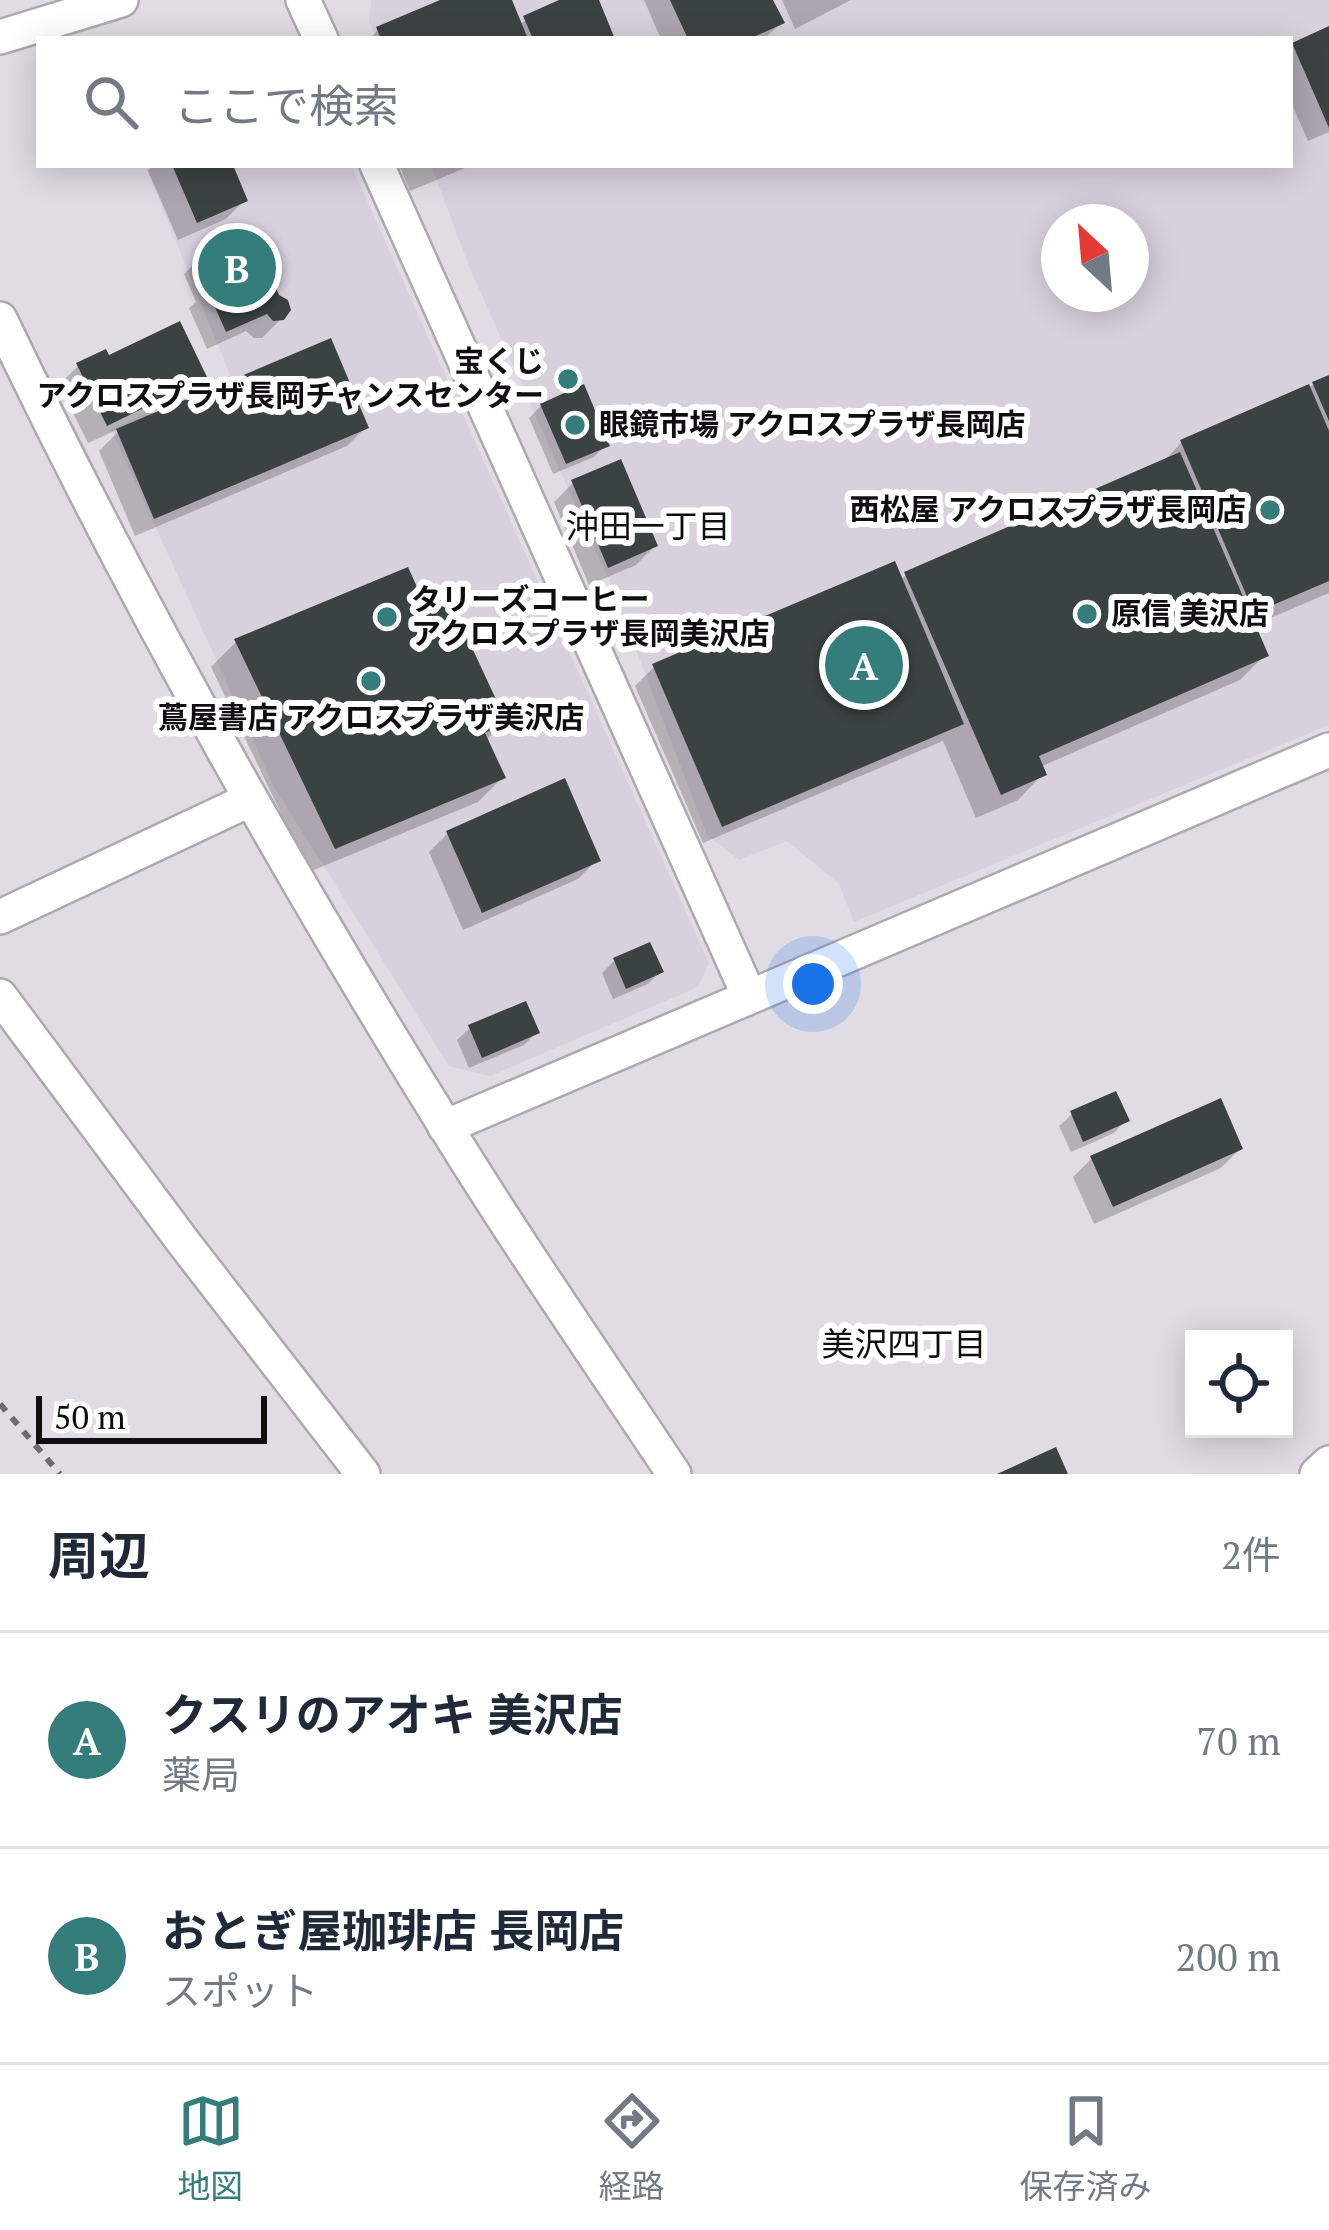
<!DOCTYPE html>
<html lang="ja">
<head>
<meta charset="utf-8">
<style>
	body { margin:0; font-family:"PT Serif","Noto Sans JP",serif; background:#f6f6f7; color:#1f2937 }
	.controls { position:absolute; right:36px; bottom:36px; display:grid; overflow:hidden; border-radius:0px; box-shadow:0 6px 30px #0003 }
	.controls button { width:108px; height:108px; display:grid; place-items:center; padding:0; border:0; border-bottom:3px solid #e0e1e3; background:#fff; color:#1f2937; font:60px sans-serif }
	.compass { position:absolute; left:1041px; top:204px; width:108px; height:108px; border-radius:50%; background:#fff; box-shadow:0 6px 30px #0003; rotate:334deg }
	.scale { position:absolute; left:36px; bottom:30px; width:231px; box-sizing:border-box; padding-left:12px; border:6px solid #0f0d0f; border-top:0; font-size:33px; line-height:42px; white-space:nowrap; color:#0f0d0f; -webkit-text-stroke:9px #fff; paint-order:stroke }
	.you { position:absolute; left:813px; top:984px; width:42px; height:42px; margin:-30px; border:9px solid #fff; border-radius:50%; background:#1a73e8; box-shadow:0 0 0 18px #1a73e833 }
	.badge { display:grid; place-items:center; width:78px; height:78px; border-radius:50%; background:#357d7b; color:#fff; font-size:39px; font-weight:700 }
	.pin { position:absolute; translate:-50% -50%; border:6px solid #fff; box-shadow:0 3px 12px #0006 }
	.list { margin:0; padding:0; list-style:none }
	h2 { display:flex; justify-content:space-between; align-items:center; height:156px; margin:0; padding:0 48px; font-size:51px }
	h2 small { font-size:39px; font-weight:400; color:#747a83 }
	.list li { display:grid; grid-template-columns:78px 1fr auto; gap:36px; align-items:center; box-sizing:border-box; height:216px; padding:0 48px; border-top:3px solid #e0e1e3 }
	.list b { display:block; font-size:45px; white-space:nowrap }
	.list p { margin:0; font-size:39px; white-space:nowrap; color:#747a83 }
	.list em { font-size:39px; font-style:normal; color:#747a83 }
	.icon { flex:none; width:66px; height:66px; fill:none; stroke:currentColor; stroke-width:2; stroke-linecap:round; stroke-linejoin:round }
	.map { position:relative; flex:none; width:1329px; height:1474px; overflow:hidden }
	.search { position:absolute; background:#fff; box-shadow:0 6px 30px #0003; left:36px; right:36px; top:36px; height:132px; display:flex; align-items:center; gap:30px; box-sizing:border-box; padding:0 42px; border-radius:0px; color:#747a83; font-size:45px }
	.sheet { height:588px; background:#fff }
	nav { display:flex; justify-content:space-around; align-items:center; box-sizing:border-box; height:168px; border-top:3px solid #e0e1e3; background:#fff; font-size:33px; color:#747a83 }
	nav a { display:grid; justify-items:center; gap:6px }
	nav .on { color:#357d7b }
	.map>svg:first-child { display:block }
	.built { fill:#d9d0de; fill-rule:evenodd }
	.shadow { fill:#0003 }
	.building { fill:#3b4342 }
	.lines { fill:none; stroke-linecap:round; stroke-linejoin:round }
	.minor-casing { stroke:#ada9b0; stroke-width:38 }
	.path { stroke:#6e6b6f; stroke-width:6; stroke-dasharray:9 9; stroke-linecap:butt }
	.minor { stroke:#fff; stroke-width:33 }
	.poi-dot { fill:#357d7b; stroke:#fff; stroke-width:4.5 }
	.labels { text-anchor:middle; stroke-width:12; stroke-linejoin:round; paint-order:stroke }
	.poi-label { font-size:30px; font-weight:bold; fill:#0f0d0f; stroke:#fff; text-anchor:start }
	.neighbourhood-label { font-size:33px; fill:#0f0d0f; stroke:#fff }
</style>
</head>
<body>
<div class="map">
<svg width="1329" height="1474" viewBox="0 0 1329 1474">
	<rect width="100%" height="100%" fill="#e1dce4"/>
	<g class="built">
		<path d="M371,0H1329V725L854,922L839,884L787,841L739,860L707,835L612,587L470,269L431,165H1290V39H377L369,21ZM1059,222H1131V294H1059Z"/>
		<path d="M145,165H351L709,963L698,987L490,1076L449,1066L274,787L111,429L230,375Z"/>
	</g>
	<g class="shadow">
		<path d="M448,0H509L519,24L567,0H595L612,39H369L378,30Z"/>
		<path d="M644,0H770L781,23L764,39H661Z"/>
		<path d="M782,0H851L795,29Z"/>
		<path d="M1329,30V132L1308,141L1290,100V49Z"/>
		<path d="M153,165H229L245,200L226,219L178,240L148,171Z"/>
		<path d="M399,165H472L410,191Z"/>
		<path d="M257,252L282,318L262,338H254L246,331L207,349L189,308L196,302L184,274L203,255Z"/>
		<path d="M108,360L204,377L185,396L152,412L155,416L366,427L347,446L135,536L99,451L123,427L88,443L59,385L78,366Z"/>
		<path d="M571,374L574,381L559,391L555,385Z"/>
		<path d="M1329,378V593L1252,626L1265,655L1240,680L1040,767L1043,774L1018,800L976,818L943,741L703,843L635,686L654,667L900,581L906,575L1161,464L1182,442Z"/>
		<path d="M541,406L606,445L594,457L553,474L529,418Z"/>
		<path d="M573,483L655,546L636,565L589,585L554,502Z"/>
		<path d="M236,642L504,722L486,740L503,777L478,802L309,872L211,667Z"/>
		<path d="M448,833L597,860L578,879L463,930L429,852Z"/>
		<path d="M614,961L660,972L648,984L613,999L602,973Z"/>
		<path d="M470,1028L536,1033L524,1045L469,1068L457,1040Z"/>
		<path d="M1072,1114L1126,1120L1114,1133L1071,1152L1059,1126Z"/>
		<path d="M1240,1149L1221,1168L1094,1224L1073,1177L1092,1158Z"/>
	</g>
	<g class="building">
		<path d="M440,0H512L528,39H381L376,27Z"/>
		<path d="M559,0H599L615,39H533L523,16Z"/>
		<path d="M670,0H773L785,23L749,39H688Z"/>
		<path d="M1329,26V128L1292,43Z"/>
		<path d="M172,165H233L248,201L197,223Z"/>
		<path d="M247,228H257L264,235L266,245L260,252L279,295L288,300L291,310L284,320L273,321L267,314L226,332L206,287L215,283L201,252Z"/>
		<path d="M180,321L207,377L107,426L76,363L106,349L109,355Z"/>
		<path d="M331,338L369,428L154,519L116,429Z"/>
		<path d="M1329,375V421L1312,382Z"/>
		<path d="M584,384L610,446L566,464L540,404Z"/>
		<path d="M1309,384L1329,431V581L1254,613L1180,440Z"/>
		<path d="M1180,452L1269,656L1039,756L1047,775L1001,795L904,572Z"/>
		<path d="M621,459L658,546L608,568L571,480Z"/>
		<path d="M895,561L964,724L722,827L652,664Z"/>
		<path d="M408,567L426,607L448,596L507,723L485,733L506,778L335,849L234,639Z"/>
		<path d="M565,778L601,861L482,913L446,831Z"/>
		<path d="M650,942L664,972L626,989L613,958Z"/>
		<path d="M526,1001L540,1033L482,1058L468,1025Z"/>
		<path d="M1116,1091L1130,1121L1083,1142L1070,1111Z"/>
		<path d="M1221,1098L1243,1149L1113,1207L1090,1156Z"/>
		<path d="M1056,1447L1068,1474H997Z"/>
	</g>
	<g class="lines">
		<defs>
			<g id="minor">
				<path d="M303,0L321,39"/>
				<path d="M0,37L121,0"/>
				<path d="M377,165L749,996"/>
				<path d="M0,319C132,596 282,863 444,1124C517,1243 597,1358 674,1474"/>
				<path d="M0,917L249,800"/>
				<path d="M0,996L184,1243L363,1474"/>
				<path d="M445,1127L1329,750"/>
				<path d="M1317,1474L1329,1463"/>
			</g>
		</defs>
		<use href="#minor" class="minor-casing"/>
		<path class="path" d="M0,1404L60,1474"/>
		<use href="#minor" class="minor"/>
	</g>
	<g class="poi-dot">
		<circle cx="568" cy="379" r="12"/>
		<circle cx="575" cy="425" r="12"/>
		<circle cx="1270" cy="510" r="12"/>
		<circle cx="1087" cy="614" r="12"/>
		<circle cx="387" cy="617" r="12"/>
		<circle cx="371" cy="681" r="12"/>
	</g>
	<g class="labels">
		<g class="poi-label">
			<text x="544" y="372" text-anchor="end">宝くじ<tspan x="544" dy="34">アクロスプラザ長岡チャンスセンター</tspan></text>
			<text x="599" y="435">眼鏡市場 アクロスプラザ長岡店</text>
			<text x="1246" y="520" text-anchor="end">西松屋 アクロスプラザ長岡店</text>
			<text x="411" y="610">タリーズコーヒー<tspan x="411" dy="34">アクロスプラザ長岡美沢店</tspan></text>
			<text x="1111" y="624">原信 美沢店</text>
			<text x="371" y="728" text-anchor="middle">蔦屋書店 アクロスプラザ美沢店</text>
		</g>
		<g class="neighbourhood-label">
			<text x="648" y="538">沖田一丁目</text>
			<text x="904" y="1356">美沢四丁目</text>
		</g>
	</g>
</svg>
<div class="controls">
<button><svg class="icon" aria-label="locate" viewBox="0 0 24 24"><circle cx="12" cy="12" r="6"/><path d="M12 2v4M12 18v4M2 12h4M18 12h4"/></svg></button>
</div>
<svg class="compass" viewBox="-18 -18 36 36"><path d="M0-13l5 13h-10z" fill="#e53935"/><path d="M0 13l5-13h-10z" fill="#747a83"/></svg>
<div class="scale">50 m</div>
<div class="you"></div>
<div class="pin badge" style="left:864px;top:665px">A</div>
<div class="pin badge" style="left:237px;top:268px">B</div>
<div class="search"><svg class="icon" aria-label="search" viewBox="0 0 24 24"><circle cx="10" cy="10" r="6"/><path d="M15 15l6 6"/></svg>ここで検索</div>
</div>
<section class="sheet">
<h2>周辺<small>2件</small></h2>
<ul class="list">
<li><span class="badge">A</span><div><b>クスリのアオキ 美沢店</b><p>薬局</p></div><em>70 m</em></li>
<li><span class="badge">B</span><div><b>おとぎ屋珈琲店 長岡店</b><p>スポット</p></div><em>200 m</em></li>
</ul>
</section>
<nav>
<a class="on"><svg class="icon" aria-label="map" viewBox="0 0 24 24"><path d="M3 6l6-2 6 2 6-2v14l-6 2-6-2-6 2zM9 4v14M15 6v14"/></svg>地図</a>
<a><svg class="icon" aria-label="directions" viewBox="0 0 24 24"><path d="M12 3l9 9-9 9-9-9zM9 14v-3h6M13 9l2 2-2 2"/></svg>経路</a>
<a><svg class="icon" aria-label="saved" viewBox="0 0 24 24"><path d="M7 4h10v16l-5-4-5 4z"/></svg>保存済み</a>
</nav>
</body>
</html>
